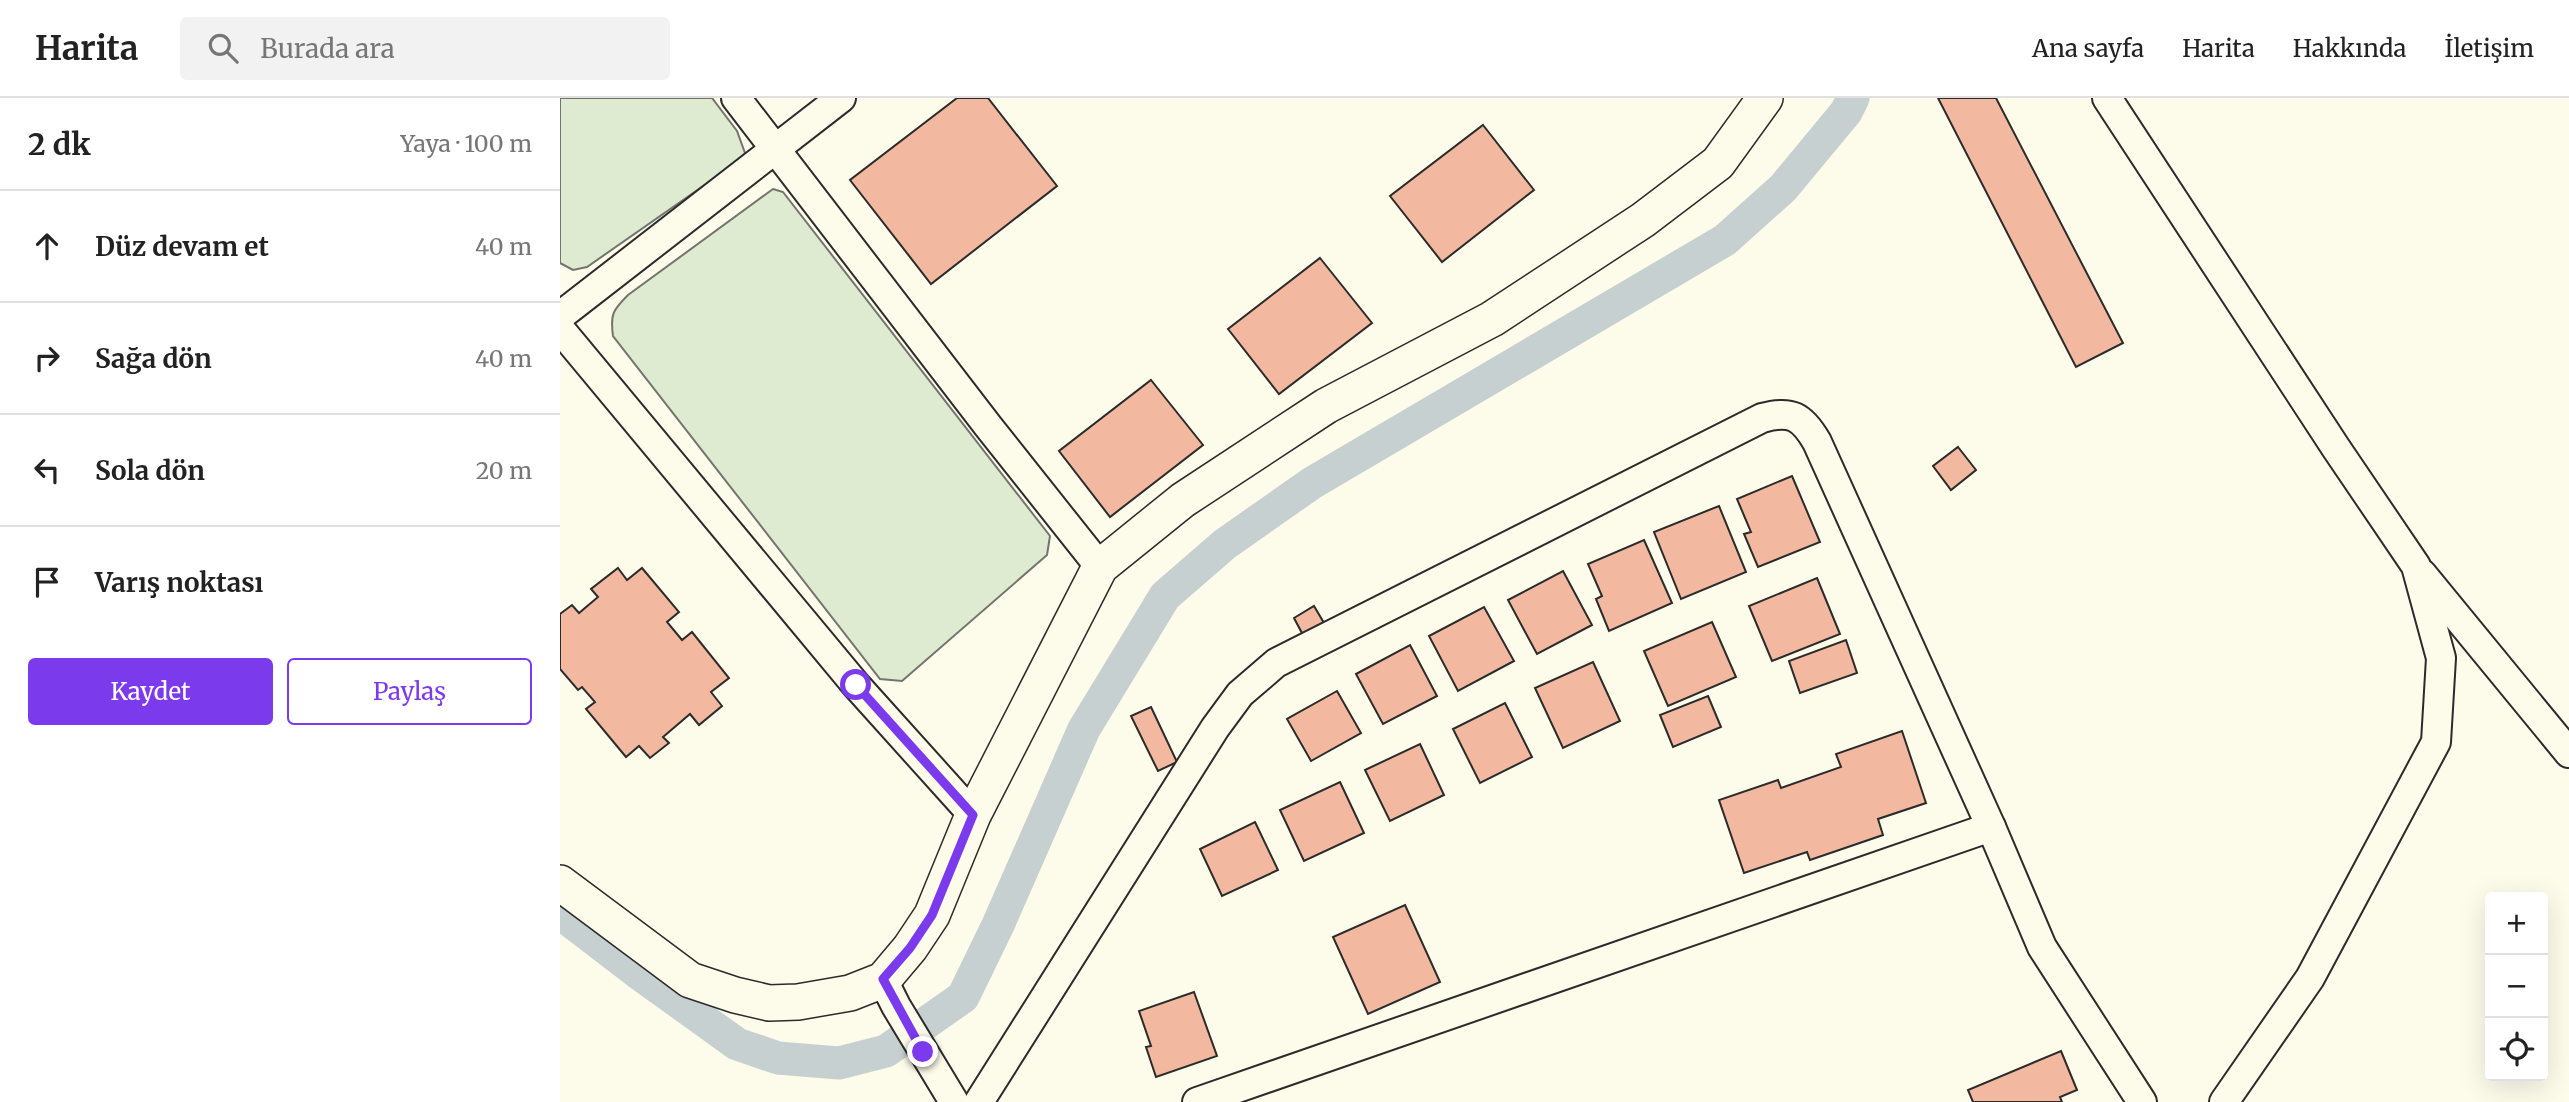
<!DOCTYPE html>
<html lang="tr">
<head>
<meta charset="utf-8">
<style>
	body { margin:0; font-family:Merriweather,serif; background:#f2f2f2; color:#222 }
	.controls { position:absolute; right:21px; bottom:21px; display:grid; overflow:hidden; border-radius:7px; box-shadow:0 7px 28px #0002 }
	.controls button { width:63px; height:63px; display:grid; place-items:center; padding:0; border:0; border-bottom:2px solid #e0e0e0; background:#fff; color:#222; font:35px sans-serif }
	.stop { position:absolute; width:21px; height:21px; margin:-16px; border:5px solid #7c3aed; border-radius:50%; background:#fff }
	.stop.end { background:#7c3aed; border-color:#fff; box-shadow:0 2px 7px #0008 }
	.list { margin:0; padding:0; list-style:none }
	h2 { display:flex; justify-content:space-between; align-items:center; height:91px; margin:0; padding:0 28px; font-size:30px }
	h2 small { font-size:23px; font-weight:400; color:#767676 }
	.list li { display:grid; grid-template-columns:46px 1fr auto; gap:21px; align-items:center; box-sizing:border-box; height:112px; padding:0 28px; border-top:2px solid #e0e0e0 }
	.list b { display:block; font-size:26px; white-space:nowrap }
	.list em { font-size:23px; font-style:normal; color:#767676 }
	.actions { display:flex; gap:14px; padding:21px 28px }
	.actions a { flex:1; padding:16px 0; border:2px solid #7c3aed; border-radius:7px; text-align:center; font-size:24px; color:#7c3aed }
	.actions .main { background:#7c3aed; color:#fff }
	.icon { flex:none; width:38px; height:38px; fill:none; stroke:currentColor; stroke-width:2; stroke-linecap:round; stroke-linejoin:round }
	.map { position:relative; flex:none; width:2009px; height:1004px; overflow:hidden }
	header { display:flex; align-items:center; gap:42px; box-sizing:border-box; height:98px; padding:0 35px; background:#fff; border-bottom:2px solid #e0e0e0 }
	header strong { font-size:33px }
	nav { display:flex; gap:38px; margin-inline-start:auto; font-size:24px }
	.search { width:490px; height:63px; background:#f2f2f2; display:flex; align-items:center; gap:18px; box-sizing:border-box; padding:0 24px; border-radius:7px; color:#767676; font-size:26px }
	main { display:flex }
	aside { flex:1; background:#fff }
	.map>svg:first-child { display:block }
	.green { fill:#deebd1; stroke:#74746e; stroke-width:2 }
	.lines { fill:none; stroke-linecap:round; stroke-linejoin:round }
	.canal { stroke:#c7d0d0; stroke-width:33 }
	.building { fill:#f2b8a0; stroke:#2b2b2b; stroke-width:2 }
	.minor-casing { stroke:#2b2b2b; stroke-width:32 }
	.tertiary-casing { stroke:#2b2b2b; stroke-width:38 }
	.minor { stroke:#fdfbea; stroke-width:28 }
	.tertiary { stroke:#fdfbea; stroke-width:35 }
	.route { stroke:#7c3aed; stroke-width:9 }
</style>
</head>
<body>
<header>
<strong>Harita</strong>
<div class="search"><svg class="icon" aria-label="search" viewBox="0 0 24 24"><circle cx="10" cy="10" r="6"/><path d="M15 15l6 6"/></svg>Burada ara</div>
<nav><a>Ana sayfa</a><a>Harita</a><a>Hakkında</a><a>İletişim</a></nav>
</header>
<main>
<aside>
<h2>2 dk<small>Yaya · 100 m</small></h2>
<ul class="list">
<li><svg class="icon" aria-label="ahead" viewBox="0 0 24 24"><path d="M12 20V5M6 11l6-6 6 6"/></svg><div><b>Düz devam et</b></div><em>40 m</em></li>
<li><svg class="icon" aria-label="right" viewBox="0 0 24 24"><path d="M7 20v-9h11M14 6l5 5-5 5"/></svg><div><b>Sağa dön</b></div><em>40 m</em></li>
<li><svg class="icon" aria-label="left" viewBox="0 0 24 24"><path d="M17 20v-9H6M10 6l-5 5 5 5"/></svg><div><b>Sola dön</b></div><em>20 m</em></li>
<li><svg class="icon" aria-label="arrive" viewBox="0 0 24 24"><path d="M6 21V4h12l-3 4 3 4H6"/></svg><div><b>Varış noktası</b></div></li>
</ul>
<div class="actions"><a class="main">Kaydet</a><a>Paylaş</a></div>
</aside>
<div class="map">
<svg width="2009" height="1004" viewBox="0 0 2009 1004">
	<rect width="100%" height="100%" fill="#fdfbea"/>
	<g class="green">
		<path d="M0,0H152L177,33L185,55L179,63L27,169L13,172L0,165Z"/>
		<path d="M213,91L223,94L490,438L487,457L342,583L320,581L53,238C50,216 53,212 68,197Z"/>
	</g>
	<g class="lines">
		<path class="canal" d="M0,815L77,874L177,946L218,960L279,965L326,953L403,899L438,827L524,631L605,498L665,446L752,385L1165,142L1223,90L1286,14L1293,0"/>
	</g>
	<g class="building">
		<path d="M397,0H428L497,88L371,186L290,82Z"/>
		<path d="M1378,0H1436L1563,245L1516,269Z"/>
		<path d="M923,27L974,92L882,164L830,98Z"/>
		<path d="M760,160L812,225L719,296L668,231Z"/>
		<path d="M591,282L643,347L550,419L499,353Z"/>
		<path d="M1398,349L1416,372L1391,392L1373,368Z"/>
		<path d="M1232,378L1260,444L1198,469L1184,436L1191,434L1177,401Z"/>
		<path d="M1159,408L1186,474L1121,501L1094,434Z"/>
		<path d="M1084,442L1112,505L1049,533L1036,501L1042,498L1028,466Z"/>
		<path d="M58,470L67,482L82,470L119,514L107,524L122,542L132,534L169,580L151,594L162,608L139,627L130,616L103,639L109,645L90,660L79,648L66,659L26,611L35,604L22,589L18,592L0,571V516L12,507L19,515L38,499L31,491Z"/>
		<path d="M1003,473L1032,527L977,556L948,502Z"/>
		<path d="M1257,480L1280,536L1212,563L1189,508Z"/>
		<path d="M754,508L764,525L743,537L734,520Z"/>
		<path d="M924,509L954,563L898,593L869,538Z"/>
		<path d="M1152,524L1176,579L1108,608L1084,553Z"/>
		<path d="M1286,542L1297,575L1240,595L1229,563Z"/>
		<path d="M850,547L877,598L823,626L796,576Z"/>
		<path d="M1033,564L1060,623L1003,650L975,590Z"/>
		<path d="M777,593L801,635L751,663L727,621Z"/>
		<path d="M1148,598L1161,629L1113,649L1100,617Z"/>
		<path d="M945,605L972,659L920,685L893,631Z"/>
		<path d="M591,609L617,664L598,673L571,618Z"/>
		<path d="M1342,633L1366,705L1318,721L1323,737L1250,762L1247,754L1184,775L1159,702L1218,682L1221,690L1281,669L1276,656Z"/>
		<path d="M860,646L884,697L830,723L805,672Z"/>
		<path d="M780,684L804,735L744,763L720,712Z"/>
		<path d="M695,724L718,772L662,798L640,751Z"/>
		<path d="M845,807L880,884L808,916L773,839Z"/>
		<path d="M634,894L657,958L596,979L586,949L591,948L579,913Z"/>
		<path d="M1501,953L1517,992L1500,999L1502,1004H1413L1408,992Z"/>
	</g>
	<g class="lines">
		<defs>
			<g id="minor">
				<path d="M176,0L428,328L540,469"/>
				<path d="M1547,0L1776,350L1856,468L1881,560L1876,644L1750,880L1664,1004"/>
				<path d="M0,218L281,0"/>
				<path d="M0,231L296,587L413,717"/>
				<path d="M1862,476L2009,655"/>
				<path d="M323,882L336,908L394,1004"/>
				<path d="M419,1004L655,630L680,596L716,565L1202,320C1231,312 1242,318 1257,344L1431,729L1482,849L1582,1004"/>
				<path d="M637,1004L1431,729"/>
			</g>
			<path id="tertiary" d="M0,785L130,882L175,897L209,905L238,904L290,895L323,882L350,850L372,817L413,717L540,469L623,402L766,308L932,221L1083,122L1158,65L1205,0"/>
		</defs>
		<use href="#minor" class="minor-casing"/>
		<use href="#tertiary" class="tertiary-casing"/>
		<use href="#minor" class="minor"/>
		<use href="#tertiary" class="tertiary"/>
	</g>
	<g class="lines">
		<path class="route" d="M296,587L413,717L372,817L350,850L323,881L363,954"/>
	</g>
</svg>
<div class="controls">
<button>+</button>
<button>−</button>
<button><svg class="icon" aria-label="locate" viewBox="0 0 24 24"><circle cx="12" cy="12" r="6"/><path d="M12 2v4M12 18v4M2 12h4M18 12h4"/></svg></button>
</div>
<div class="stop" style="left:296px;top:587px"></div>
<div class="stop end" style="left:363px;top:954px"></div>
</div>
</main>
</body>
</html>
